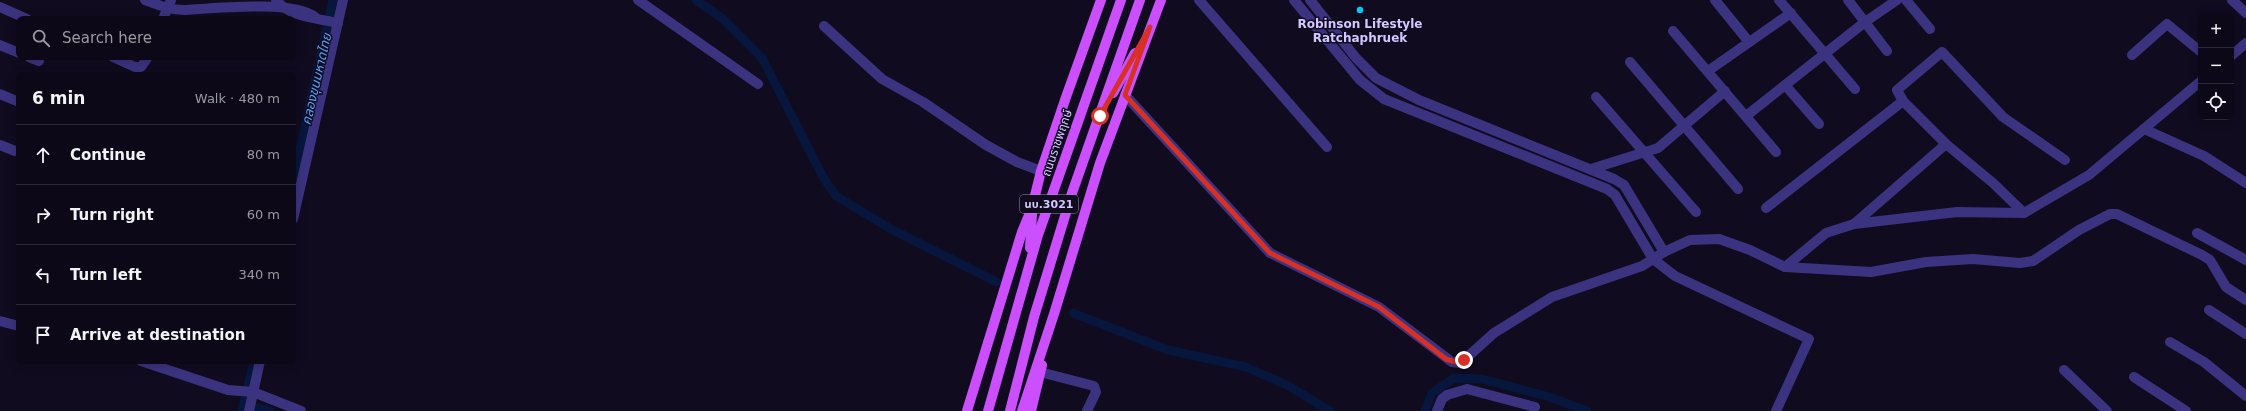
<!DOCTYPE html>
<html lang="en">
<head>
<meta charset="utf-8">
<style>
	body { margin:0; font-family:"DejaVu Sans","Noto Sans Thai",sans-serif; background:#1a1624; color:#f1f3f6 }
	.controls { position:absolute; right:12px; top:12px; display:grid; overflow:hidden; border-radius:8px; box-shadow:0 2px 10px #0003 }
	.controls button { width:36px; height:36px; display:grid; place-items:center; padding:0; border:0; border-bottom:1px solid #2c2936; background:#0c0817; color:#f1f3f6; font:20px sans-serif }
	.stop { position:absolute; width:12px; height:12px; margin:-9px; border:3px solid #d93025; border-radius:50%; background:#fff }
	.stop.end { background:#d93025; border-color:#fff; box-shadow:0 1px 4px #0008 }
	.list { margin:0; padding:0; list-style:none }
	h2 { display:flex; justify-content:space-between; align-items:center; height:52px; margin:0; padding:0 16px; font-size:17px }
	h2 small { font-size:13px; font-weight:400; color:#9a9aa1 }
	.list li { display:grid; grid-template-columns:26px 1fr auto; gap:12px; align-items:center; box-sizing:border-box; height:60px; padding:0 16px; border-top:1px solid #2c2936 }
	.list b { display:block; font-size:15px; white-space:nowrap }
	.list em { font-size:13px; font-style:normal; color:#9a9aa1 }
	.icon { flex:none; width:22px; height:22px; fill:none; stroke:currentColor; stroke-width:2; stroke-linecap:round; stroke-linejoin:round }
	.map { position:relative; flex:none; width:2246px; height:411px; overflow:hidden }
	.search { position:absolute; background:#0c0817; box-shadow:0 2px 10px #0003; left:16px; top:16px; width:280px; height:44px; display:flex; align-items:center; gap:10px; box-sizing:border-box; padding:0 14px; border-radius:8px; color:#9a9aa1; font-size:15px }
	.panel { position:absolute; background:#0c0817; box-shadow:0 2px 10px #0003; left:16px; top:72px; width:280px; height:292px; border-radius:8px }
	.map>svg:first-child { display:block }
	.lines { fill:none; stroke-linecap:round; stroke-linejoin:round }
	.canal { stroke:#06163c; stroke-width:9 }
	.minor { stroke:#3c3380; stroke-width:10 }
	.major { stroke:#cb4fff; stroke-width:10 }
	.route { stroke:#d93025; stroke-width:5 }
	.poi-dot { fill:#00c9f3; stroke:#100b1f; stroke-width:1.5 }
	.labels { text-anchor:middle; stroke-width:3; stroke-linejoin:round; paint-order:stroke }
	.shield { fill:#100b1f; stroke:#988fbc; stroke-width:1 }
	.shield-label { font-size:11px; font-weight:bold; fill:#d3c8ff }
	.poi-label { font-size:12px; font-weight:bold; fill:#d3c8ff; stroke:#100b1f }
	.street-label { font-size:12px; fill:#d3c8ff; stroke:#100b1f }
	.water-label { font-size:13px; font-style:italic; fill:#56a4ff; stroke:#100b1f }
</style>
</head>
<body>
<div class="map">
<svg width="2246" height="411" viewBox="0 0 2246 411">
	<rect width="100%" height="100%" fill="#100b1f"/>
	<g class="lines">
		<g class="canal">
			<path d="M696,0L723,19L762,58L823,177L836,196L889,228L997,282"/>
			<path d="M293,181L333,0"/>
			<path d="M1073,313L1168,350L1246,367L1287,385L1330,411"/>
			<path d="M243,405L270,411"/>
			<path d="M242,411L254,361"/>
			<path d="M1425,411L1432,393L1454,378L1482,379L1550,397L1587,411"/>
		</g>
		<g class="minor">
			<path d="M145,0C158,5 170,10 184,10C216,8 295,0 315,17"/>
			<path d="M276,0C291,18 317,18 338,23"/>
			<path d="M638,0L758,84"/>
			<path d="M1199,0L1327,147"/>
			<path d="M1294,0L1360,80L1384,99L1607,189L1615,195L1653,259L1675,276L1809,339L1776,411"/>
			<path d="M1310,0L1356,58L1376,78L1419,100L1614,179L1624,185L1664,252"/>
			<path d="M1715,0L1749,42"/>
			<path d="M1779,0L1855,89"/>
			<path d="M1848,0L1887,51"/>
			<path d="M1906,0L1930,29"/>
			<path d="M2232,0L2246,13"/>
			<path d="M0,7L27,19"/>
			<path d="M163,19L171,0"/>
			<path d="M824,26L882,79L923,102L986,145L1017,162L1041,171"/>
			<path d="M1673,31L1776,152"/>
			<path d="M0,45L19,53"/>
			<path d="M2132,55L2167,24L2201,52"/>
			<path d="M2231,56L2246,43"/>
			<path d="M29,57L39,61"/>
			<path d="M113,57L135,67H141L148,57"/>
			<path d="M1630,62L1738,189"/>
			<path d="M1708,71L1791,13"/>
			<path d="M1785,85L1819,124"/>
			<path d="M0,94L19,102"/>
			<path d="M1125,95L1270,253L1379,307L1452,362L1459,363L1464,360L1494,333L1552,297L1642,266L1664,252L1690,240L1719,239L1750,250L1785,267L1871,272L1926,262L1973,259L2020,263L2033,261L2079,230L2110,214H2117L2202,255L2210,260L2226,287L2246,300"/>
			<path d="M1596,97L1696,212"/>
			<path d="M1903,101L1897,90L1942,52L2003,117L2065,160"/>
			<path d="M1746,116L1865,22L1897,0"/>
			<path d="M2144,129L2204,156L2246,183"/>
			<path d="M0,145L15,151"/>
			<path d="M1591,169L1658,148L1725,91"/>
			<path d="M1766,208L1903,101L1946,144L1993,183L2024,213"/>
			<path d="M293,219L343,0"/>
			<path d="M1854,224L1946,144"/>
			<path d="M2197,233L2246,260"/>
			<path d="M1785,267L1826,233L1854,224L1957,212L2024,213L2089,175L2201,81"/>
			<path d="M2209,310L2246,334"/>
			<path d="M0,321L19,326"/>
			<path d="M2170,342L2204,362L2246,396"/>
			<path d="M141,361L228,390L253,392L301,411"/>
			<path d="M2064,370L2107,411"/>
			<path d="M1040,372L1094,386L1096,392L1087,411"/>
			<path d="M2134,377L2186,411"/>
			<path d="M249,411L260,361"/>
			<path d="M1437,411L1442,399L1447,395L1467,389L1535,407"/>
		</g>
		<g class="major">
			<path d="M1113,93L1135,53"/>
			<path d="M1030,248L1032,214"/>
			<path d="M967,411L1022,232L1032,208L1041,171L1066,97L1101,0"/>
			<path d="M988,411L1038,235L1121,0"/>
			<path d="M1010,411L1034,317L1072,193L1140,0"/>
			<path d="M1022,411L1054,314L1100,163L1161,0"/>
			<path d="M1031,411L1042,365"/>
		</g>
	</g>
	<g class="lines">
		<path class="route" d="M1100,116L1150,27L1125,95L1270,253L1379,307L1446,359L1459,363L1464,360"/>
	</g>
	<circle class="poi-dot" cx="1360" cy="10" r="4"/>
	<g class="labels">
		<rect class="shield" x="1020" y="195" width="58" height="18" rx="3"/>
		<g class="shield-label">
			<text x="1049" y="208">นบ.3021</text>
		</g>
		<g class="poi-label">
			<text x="1360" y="28">Robinson Lifestyle<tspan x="1360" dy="14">Ratchaphruek</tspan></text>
		</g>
		<g class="street-label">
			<text transform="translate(1057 143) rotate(-71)" y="4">ถนนราชพฤกษ์</text>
		</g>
		<g class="water-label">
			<text transform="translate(316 79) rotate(-77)" y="5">คลองขุนมหาดไทย</text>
		</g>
	</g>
</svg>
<div class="controls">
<button>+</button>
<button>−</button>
<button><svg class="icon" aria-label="locate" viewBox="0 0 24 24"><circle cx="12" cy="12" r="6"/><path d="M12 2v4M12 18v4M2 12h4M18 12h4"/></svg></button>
</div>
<div class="stop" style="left:1100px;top:116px"></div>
<div class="stop end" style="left:1464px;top:360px"></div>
<div class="search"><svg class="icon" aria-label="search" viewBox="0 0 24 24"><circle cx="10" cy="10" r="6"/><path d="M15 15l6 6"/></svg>Search here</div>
<section class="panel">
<h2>6 min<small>Walk · 480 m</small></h2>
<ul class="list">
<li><svg class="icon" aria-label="ahead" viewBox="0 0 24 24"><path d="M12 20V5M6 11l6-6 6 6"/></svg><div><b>Continue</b></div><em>80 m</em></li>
<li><svg class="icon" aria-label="right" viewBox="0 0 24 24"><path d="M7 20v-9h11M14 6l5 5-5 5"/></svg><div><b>Turn right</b></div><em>60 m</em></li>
<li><svg class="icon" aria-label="left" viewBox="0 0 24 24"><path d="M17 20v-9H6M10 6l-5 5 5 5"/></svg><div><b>Turn left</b></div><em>340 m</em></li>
<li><svg class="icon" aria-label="arrive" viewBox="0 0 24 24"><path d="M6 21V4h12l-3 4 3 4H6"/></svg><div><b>Arrive at destination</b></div></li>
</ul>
</section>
</div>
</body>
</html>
